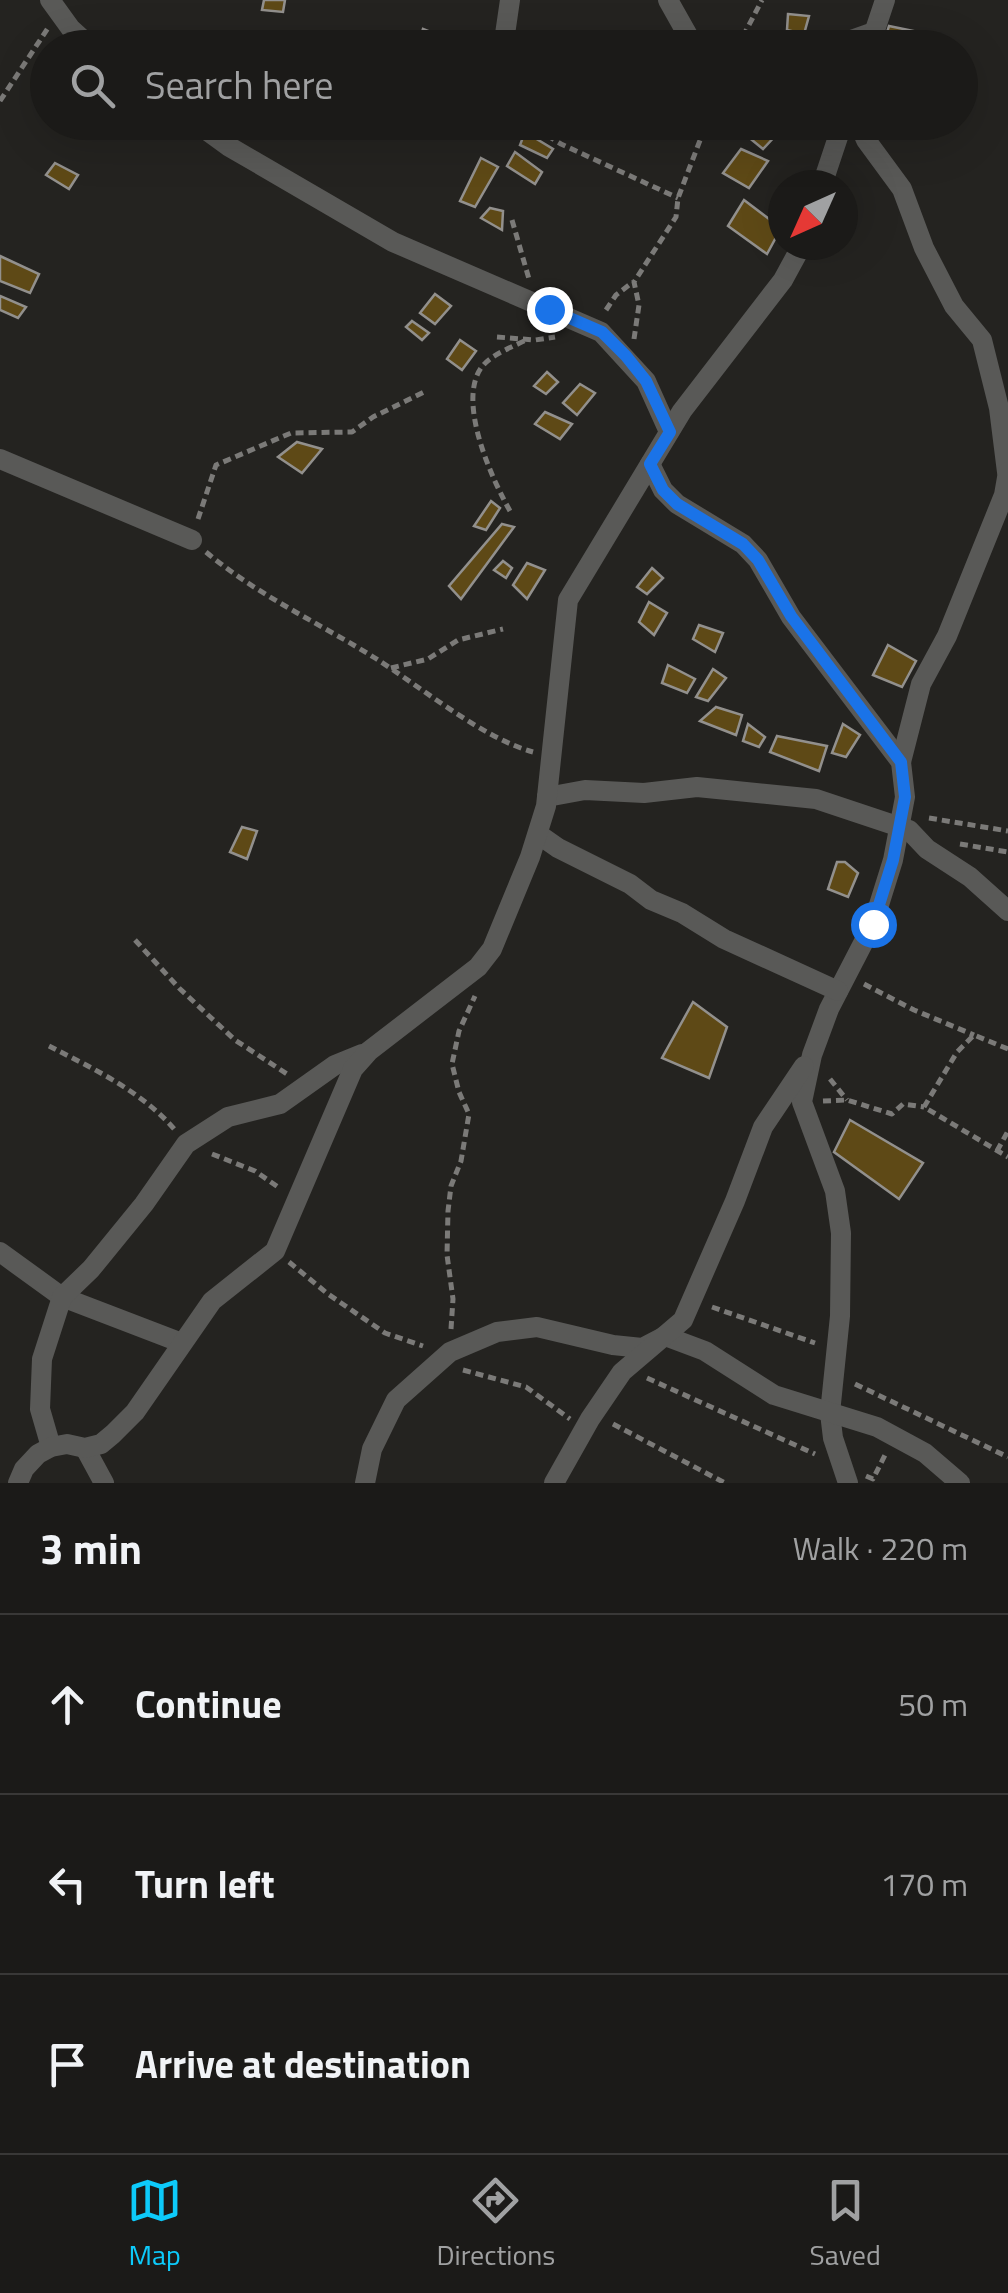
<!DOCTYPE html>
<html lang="en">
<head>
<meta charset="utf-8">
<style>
	body { margin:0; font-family:"Titillium Web",sans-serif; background:#242321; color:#f1f3f6 }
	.compass { position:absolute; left:768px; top:170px; width:90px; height:90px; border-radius:50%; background:#1b1a18; box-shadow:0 10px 40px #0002; rotate:225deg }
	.stop { position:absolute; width:30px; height:30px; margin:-22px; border:8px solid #1a73e8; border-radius:50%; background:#fff }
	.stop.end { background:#1a73e8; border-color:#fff; box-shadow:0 2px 10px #0008 }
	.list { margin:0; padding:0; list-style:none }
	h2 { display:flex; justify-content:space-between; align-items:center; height:130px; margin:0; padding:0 40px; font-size:42px }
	h2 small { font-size:32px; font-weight:400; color:#a0a1a2 }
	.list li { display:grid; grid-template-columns:65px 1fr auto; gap:30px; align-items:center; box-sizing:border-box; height:180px; padding:0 40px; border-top:2px solid #393837 }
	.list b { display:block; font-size:38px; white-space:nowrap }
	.list em { font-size:32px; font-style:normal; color:#a0a1a2 }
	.icon { flex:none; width:55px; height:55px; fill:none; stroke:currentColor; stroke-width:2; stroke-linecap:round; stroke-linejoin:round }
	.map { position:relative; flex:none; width:1008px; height:1483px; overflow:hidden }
	.search { position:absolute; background:#1b1a18; box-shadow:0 10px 40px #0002; left:30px; right:30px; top:30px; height:110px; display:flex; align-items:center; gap:25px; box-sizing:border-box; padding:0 35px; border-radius:55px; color:#a0a1a2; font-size:38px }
	.sheet { height:670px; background:#1b1a18 }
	nav { display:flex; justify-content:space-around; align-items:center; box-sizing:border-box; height:140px; border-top:2px solid #393837; background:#1b1a18; font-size:28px; color:#a0a1a2 }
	nav a { display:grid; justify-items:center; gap:5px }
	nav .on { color:#0dcafa }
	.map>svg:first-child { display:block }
	.building { fill:#5e4916; stroke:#92908d; stroke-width:2.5 }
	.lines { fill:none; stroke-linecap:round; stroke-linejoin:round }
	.path { stroke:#7b7a78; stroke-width:5; stroke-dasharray:8 5; stroke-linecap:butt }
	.street { stroke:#595957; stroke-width:20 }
	.route { stroke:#1a73e8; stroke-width:12 }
</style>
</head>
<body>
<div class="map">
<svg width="1008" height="1483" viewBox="0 0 1008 1483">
	<rect width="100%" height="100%" fill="#242320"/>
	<g class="building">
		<path d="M264,0H285L283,12L262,10Z"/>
		<path d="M788,14L809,16L804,34L787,30Z"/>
		<path d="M889,26L918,32L913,48H882Z"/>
		<path d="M423,29L441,36L438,48H417Z"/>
		<path d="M730,122H766L779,132L763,149Z"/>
		<path d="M525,132L553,149L547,158L520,145Z"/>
		<path d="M741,149L768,161L749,188L723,173Z"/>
		<path d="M515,152L542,172L535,184L507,166Z"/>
		<path d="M481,158L498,167L475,207L460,201Z"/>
		<path d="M55,163L78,175L69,189L46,175Z"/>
		<path d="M744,200L781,228L767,254L728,226Z"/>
		<path d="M490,208L503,211L502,230L481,218Z"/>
		<path d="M0,256L39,274L30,293L0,281Z"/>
		<path d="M435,294L451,306L435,324L420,313Z"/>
		<path d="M0,296L26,307L18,318L0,310Z"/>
		<path d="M412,321L429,333L422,340L406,327Z"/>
		<path d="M460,340L476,351L462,370L447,359Z"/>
		<path d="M547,372L558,382L546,394L534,386Z"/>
		<path d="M580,384L595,393L577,415L563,403Z"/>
		<path d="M545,412L572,424L560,439L535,424Z"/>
		<path d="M297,442L322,449L302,473L278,457Z"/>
		<path d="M491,501L500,508L486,530L474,526Z"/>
		<path d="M502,524L514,527L461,599L449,586Z"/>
		<path d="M503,561L512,568L506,578L494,570Z"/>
		<path d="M527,563L545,570L527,599L513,585Z"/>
		<path d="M652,568L663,578L647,594L637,587Z"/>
		<path d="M649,602L667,613L654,635L639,622Z"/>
		<path d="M699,625L723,633L715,652L693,639Z"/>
		<path d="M888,645L916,661L902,687L873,675Z"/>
		<path d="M668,665L695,679L687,693L662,683Z"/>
		<path d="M713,669L726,678L708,701L696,697Z"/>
		<path d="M716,707L742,715L736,735L700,721Z"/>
		<path d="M748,724L765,737L759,747L743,741Z"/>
		<path d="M843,724L860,735L846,757L832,753Z"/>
		<path d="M777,736L827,746L819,771L770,752Z"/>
		<path d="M242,827L257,831L247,859L230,852Z"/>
		<path d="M837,862H845L858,873L848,897L828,889Z"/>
		<path d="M693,1002L727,1027L709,1078L662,1058Z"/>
		<path d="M850,1120L923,1163L899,1199L834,1152Z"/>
	</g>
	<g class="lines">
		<g class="path">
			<path d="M737,48L762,0"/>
			<path d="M0,101L48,28"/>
			<path d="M525,122L561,144L678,198"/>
			<path d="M512,220L529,279"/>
			<path d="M606,310L616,295L633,282"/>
			<path d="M497,337L535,340L555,337"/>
			<path d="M634,339L639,305L634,282L676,217L678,198L707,122"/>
			<path d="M510,511C492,479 457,403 481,368C491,354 513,347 528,339"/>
			<path d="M198,519L216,465L291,433L352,432L373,417L424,392"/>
			<path d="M206,552C257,595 319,623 375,658C421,687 482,738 533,752"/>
			<path d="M391,668L428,659L458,640L503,629"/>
			<path d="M929,818L1008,831"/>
			<path d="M960,844L1008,852"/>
			<path d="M135,940L179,988L235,1040L287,1074"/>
			<path d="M864,984L914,1010L974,1035"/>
			<path d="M49,1046C92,1068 143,1092 175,1130"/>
			<path d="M1008,1049L974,1035L957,1052L924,1107L1008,1157"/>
			<path d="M830,1079L847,1100"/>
			<path d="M823,1101L847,1100L892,1114L903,1104L924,1107"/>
			<path d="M997,1151L1008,1131"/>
			<path d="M212,1154L255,1171L278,1187"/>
			<path d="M289,1262L328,1294L385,1333L423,1346"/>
			<path d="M712,1307L815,1343"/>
			<path d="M451,1329L453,1299L447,1255L448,1211L451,1186L461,1161L469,1114L459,1092L452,1064L459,1031L475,996"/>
			<path d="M463,1370L526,1387L570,1419"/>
			<path d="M647,1378L815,1454"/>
			<path d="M855,1384L1008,1457"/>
			<path d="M613,1424L725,1483"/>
			<path d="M866,1476L873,1479L885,1455"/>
		</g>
		<g class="street">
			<path d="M50,0L71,29L92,48"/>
			<path d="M668,0L695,48"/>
			<path d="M503,48L510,0"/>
			<path d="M829,48L874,32"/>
			<path d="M869,48L885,0"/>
			<path d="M195,122L228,146L393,242L601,332L646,381L669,432"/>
			<path d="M858,122L866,140L902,189L924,248L954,306L982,340L999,408L1007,472"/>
			<path d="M822,185L843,122"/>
			<path d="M0,459L192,540"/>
			<path d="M650,464L663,490L677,504L743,544L758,560L791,617L901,762L905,797L893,860L873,924L829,1009L812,1055L802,1102L835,1191L841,1233L840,1316L830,1413L833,1438L848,1483"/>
			<path d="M901,762L921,684L947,636L1004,495L1008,472"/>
			<path d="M547,797L585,790L644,793L697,787L816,799L909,830L927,849L970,877L1008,911"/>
			<path d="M538,834L558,848L630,884L651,900L682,913L724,939L838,991"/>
			<path d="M0,1252L62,1297L182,1343"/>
			<path d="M51,1447L40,1409L42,1359L62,1297L91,1269L144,1204L186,1144L228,1117L280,1104L335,1065L362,1054"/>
			<path d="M85,1448L104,1483"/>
			<path d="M18,1483L24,1469L38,1454L51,1447L67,1444L85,1448L101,1444L113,1434L135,1412L212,1301L275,1251L353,1069L369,1051L478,967L492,949L530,857L546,806L568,600L682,411L783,280L802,245"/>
			<path d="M365,1483L372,1449L396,1400L450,1352L497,1332L537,1327L613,1345L642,1348L665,1336L705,1351L774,1395L877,1427L925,1453L960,1483"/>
			<path d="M554,1483L590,1419L622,1372L683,1320L735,1201L763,1127L804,1066"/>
		</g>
	</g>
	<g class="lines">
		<path class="route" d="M549,309L602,332L626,356L646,381L670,432L650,464L663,490L677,504L743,544L758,560L791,616L901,762L905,797L893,860L873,924"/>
	</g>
</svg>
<svg class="compass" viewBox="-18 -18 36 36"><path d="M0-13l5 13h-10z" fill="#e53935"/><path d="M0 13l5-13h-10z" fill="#a0a1a2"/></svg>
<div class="stop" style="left:873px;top:924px"></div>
<div class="stop end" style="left:549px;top:309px"></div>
<div class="search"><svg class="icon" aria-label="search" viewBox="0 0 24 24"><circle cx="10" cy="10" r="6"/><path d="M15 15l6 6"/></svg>Search here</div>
</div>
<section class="sheet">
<h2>3 min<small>Walk · 220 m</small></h2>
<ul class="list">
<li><svg class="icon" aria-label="ahead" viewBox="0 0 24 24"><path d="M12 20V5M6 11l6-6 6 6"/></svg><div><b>Continue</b></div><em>50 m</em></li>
<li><svg class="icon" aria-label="left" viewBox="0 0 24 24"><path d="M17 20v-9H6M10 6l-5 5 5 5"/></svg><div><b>Turn left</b></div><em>170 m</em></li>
<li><svg class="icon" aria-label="arrive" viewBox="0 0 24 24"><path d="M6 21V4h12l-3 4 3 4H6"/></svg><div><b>Arrive at destination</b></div></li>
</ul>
</section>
<nav>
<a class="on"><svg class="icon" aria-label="map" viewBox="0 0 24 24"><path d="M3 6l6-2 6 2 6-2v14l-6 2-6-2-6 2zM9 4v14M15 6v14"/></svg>Map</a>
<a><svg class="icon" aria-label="directions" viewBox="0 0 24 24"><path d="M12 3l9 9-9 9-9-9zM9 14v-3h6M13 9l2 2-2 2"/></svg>Directions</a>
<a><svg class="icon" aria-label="saved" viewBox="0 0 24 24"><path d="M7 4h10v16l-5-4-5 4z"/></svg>Saved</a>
</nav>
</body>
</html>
